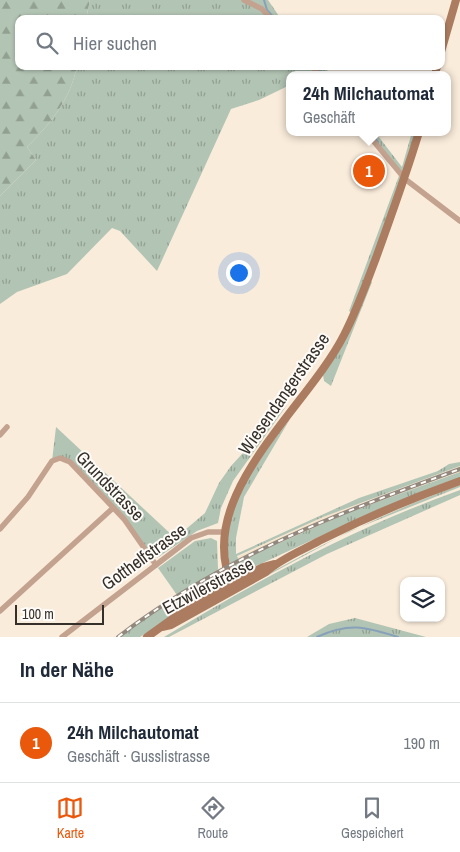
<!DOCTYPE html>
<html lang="de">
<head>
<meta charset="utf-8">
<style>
	body { margin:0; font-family:"Archivo Narrow",sans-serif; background:#f6f6f7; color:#1f2937 }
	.controls { position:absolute; right:15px; bottom:15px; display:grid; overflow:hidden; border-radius:10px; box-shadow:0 1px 4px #0004 }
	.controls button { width:45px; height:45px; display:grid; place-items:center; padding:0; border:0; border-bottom:1px solid #e0e1e3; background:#fff; color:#1f2937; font:25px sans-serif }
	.scale { position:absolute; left:15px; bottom:12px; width:89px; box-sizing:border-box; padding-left:5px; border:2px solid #353029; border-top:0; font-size:14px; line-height:18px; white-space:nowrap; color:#353029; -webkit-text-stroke:4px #fefbf8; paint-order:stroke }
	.you { position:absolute; left:238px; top:272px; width:18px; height:18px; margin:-12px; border:4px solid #fff; border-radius:50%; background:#1a73e8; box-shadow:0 0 0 8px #1a73e833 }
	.badge { display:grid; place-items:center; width:32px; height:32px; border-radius:50%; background:#ea580c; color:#fff; font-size:16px; font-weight:700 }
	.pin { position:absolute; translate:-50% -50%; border:2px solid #fff; box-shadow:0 1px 5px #0006 }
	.popup { position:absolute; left:286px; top:71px; width:165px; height:65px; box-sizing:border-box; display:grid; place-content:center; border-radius:10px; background:#fff; filter:drop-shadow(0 1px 4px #0005); font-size:16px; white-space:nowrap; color:#747a83 }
	.popup b { font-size:19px; color:#1f2937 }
	.popup::after { content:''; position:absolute; left:50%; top:100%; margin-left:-10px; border:10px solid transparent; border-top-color:#fff }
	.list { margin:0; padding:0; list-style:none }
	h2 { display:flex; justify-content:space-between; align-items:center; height:65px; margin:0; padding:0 20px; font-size:21px }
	h2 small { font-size:16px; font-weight:400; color:#747a83 }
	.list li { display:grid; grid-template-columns:32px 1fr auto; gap:15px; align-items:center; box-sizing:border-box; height:80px; padding:0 20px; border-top:1px solid #e0e1e3 }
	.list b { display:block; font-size:19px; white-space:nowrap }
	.list p { margin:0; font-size:16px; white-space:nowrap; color:#747a83 }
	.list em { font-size:16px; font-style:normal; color:#747a83 }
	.icon { flex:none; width:28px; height:28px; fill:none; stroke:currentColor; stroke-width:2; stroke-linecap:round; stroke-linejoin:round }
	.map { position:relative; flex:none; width:460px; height:637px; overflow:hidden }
	.search { position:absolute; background:#fff; box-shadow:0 1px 4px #0004; left:15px; right:15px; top:15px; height:55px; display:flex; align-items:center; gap:12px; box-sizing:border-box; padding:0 18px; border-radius:10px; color:#747a83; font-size:19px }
	.sheet { height:145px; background:#fff }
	nav { display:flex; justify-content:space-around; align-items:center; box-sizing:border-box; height:70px; border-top:1px solid #e0e1e3; background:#fff; font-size:14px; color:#747a83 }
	nav a { display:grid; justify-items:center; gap:2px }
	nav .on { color:#ea580c }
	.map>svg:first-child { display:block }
	.built { fill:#f5e3cb }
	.grass { fill:url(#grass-tufts) }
	.forest { fill:url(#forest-firs) }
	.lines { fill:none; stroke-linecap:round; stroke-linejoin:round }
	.stream { stroke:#87a1ba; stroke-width:2 }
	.street { stroke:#c3a28f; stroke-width:5.5 }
	.secondary { stroke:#ac7c60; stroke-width:8 }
	.rail-casing { stroke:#92887d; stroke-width:4 }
	.rail { stroke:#fefbf8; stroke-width:2; stroke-dasharray:5.5; stroke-linecap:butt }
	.labels { text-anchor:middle; stroke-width:4; stroke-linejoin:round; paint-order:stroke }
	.street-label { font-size:18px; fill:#353029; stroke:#fefbf8 }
</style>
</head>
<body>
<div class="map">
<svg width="460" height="637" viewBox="0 0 460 637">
	<defs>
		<pattern id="grass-tufts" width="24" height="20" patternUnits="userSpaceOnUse" patternTransform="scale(1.25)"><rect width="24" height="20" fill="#b2c4b4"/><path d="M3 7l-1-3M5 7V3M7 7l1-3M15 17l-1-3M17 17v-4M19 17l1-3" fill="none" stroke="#92a092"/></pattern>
		<pattern id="forest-firs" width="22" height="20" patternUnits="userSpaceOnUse" patternTransform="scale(1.25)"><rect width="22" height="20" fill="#b2c4b4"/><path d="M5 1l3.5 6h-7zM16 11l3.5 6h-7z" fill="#92a092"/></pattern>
	</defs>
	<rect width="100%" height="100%" fill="#faecdb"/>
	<path class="built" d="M460,466V472L347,513L239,561L237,557L323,517Z"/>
	<g class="grass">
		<path d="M90,0H268L281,19H86Z"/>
		<path d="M77,66H324L331,75H290V85L259,100L231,109L157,271L120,231L112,228L67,274L17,292L0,304V196L36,160L27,147C51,123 70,100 77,66Z"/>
		<path d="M366,132H375L402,167L412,132H419L354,314L349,311L400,173Z"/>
		<path d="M369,280L372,282L331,386L324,381L323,375L333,360Z"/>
		<path d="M287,405L233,481L221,508L218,523L197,531L157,558L162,550L153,560L134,531L66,459L52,461L56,427L174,537L166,546L205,513L219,483L231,466Z"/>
		<path d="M290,419L244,497L236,538V554L359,498L438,471L449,464L460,462V466L323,517L237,556L239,561L347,513L460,472V478L338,528L237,575L232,572C213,514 258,461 290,419Z"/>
		<path d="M460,485V487L350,531L222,600C302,554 373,517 460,485Z"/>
		<path d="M460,490V495L327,554L169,637H164C258,580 356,527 460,490Z"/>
		<path d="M211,538L217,541L218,569L215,576L218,578L211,592L140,637H118L177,595L158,568L195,541Z"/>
		<path d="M355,618L426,637H307L329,624Z"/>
	</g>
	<path class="forest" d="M0,0H90L86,19H19V66H77C70,100 51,123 27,147L36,160L0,196Z"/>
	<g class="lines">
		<g class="stream">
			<path d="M264,0L267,10L275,19"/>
			<path d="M316,66L323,75"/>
			<path d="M370,132L378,142"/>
			<path d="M317,637C350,622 365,627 398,637"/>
		</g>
		<g class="street">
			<path d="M244,0L262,9L271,19"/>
			<path d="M312,66L319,75"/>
			<path d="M366,132L405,179L460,221"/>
			<path d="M0,435L7,427"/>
			<path d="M0,529L28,497L52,461L60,458L70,462L124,519L156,565"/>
			<path d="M0,611L113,508"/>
			<path d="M62,637L191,538L208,532H225"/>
		</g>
		<g class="secondary">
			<path d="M441,52L456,0"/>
			<path d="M435,75L437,66"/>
			<path d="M234,589C189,499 306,410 344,335C357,310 366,284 376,258C391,216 406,175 419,132"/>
			<path d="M162,627L171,625L266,572C282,558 301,551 319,541C365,518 412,498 460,481"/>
			<path d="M147,637L189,607L263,567L274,564"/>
		</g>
		<defs>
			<path id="rail" d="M118,637C226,555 334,515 460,469"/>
		</defs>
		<use href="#rail" class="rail-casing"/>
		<use href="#rail" class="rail"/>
	</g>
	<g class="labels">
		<g class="street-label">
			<text transform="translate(284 394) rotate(-55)" y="6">Wiesendangerstrasse</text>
			<text transform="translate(110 486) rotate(46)" y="6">Grundstrasse</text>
			<text transform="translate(144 557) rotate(-36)" y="6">Gotthelfstrasse</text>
			<text transform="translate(208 586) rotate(-28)" y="6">Etzwilerstrasse</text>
		</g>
	</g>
</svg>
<div class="controls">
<button><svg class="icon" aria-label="layers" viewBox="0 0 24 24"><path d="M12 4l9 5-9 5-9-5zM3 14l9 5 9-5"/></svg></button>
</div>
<div class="scale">100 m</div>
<div class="you"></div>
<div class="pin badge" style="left:369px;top:171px">1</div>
<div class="popup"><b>24h Milchautomat</b>Geschäft</div>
<div class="search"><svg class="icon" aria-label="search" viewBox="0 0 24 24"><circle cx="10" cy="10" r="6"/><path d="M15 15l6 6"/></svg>Hier suchen</div>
</div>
<section class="sheet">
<h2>In der Nähe<small></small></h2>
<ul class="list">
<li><span class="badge">1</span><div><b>24h Milchautomat</b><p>Geschäft · Gusslistrasse</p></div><em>190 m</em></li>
</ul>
</section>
<nav>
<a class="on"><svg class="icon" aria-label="map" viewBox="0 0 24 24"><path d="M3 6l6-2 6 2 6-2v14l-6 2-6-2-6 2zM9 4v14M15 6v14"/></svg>Karte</a>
<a><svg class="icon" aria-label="directions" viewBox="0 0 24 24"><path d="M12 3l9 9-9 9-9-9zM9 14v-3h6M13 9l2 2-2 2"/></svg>Route</a>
<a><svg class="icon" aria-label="saved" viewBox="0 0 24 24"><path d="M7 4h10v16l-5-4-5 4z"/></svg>Gespeichert</a>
</nav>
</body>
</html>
